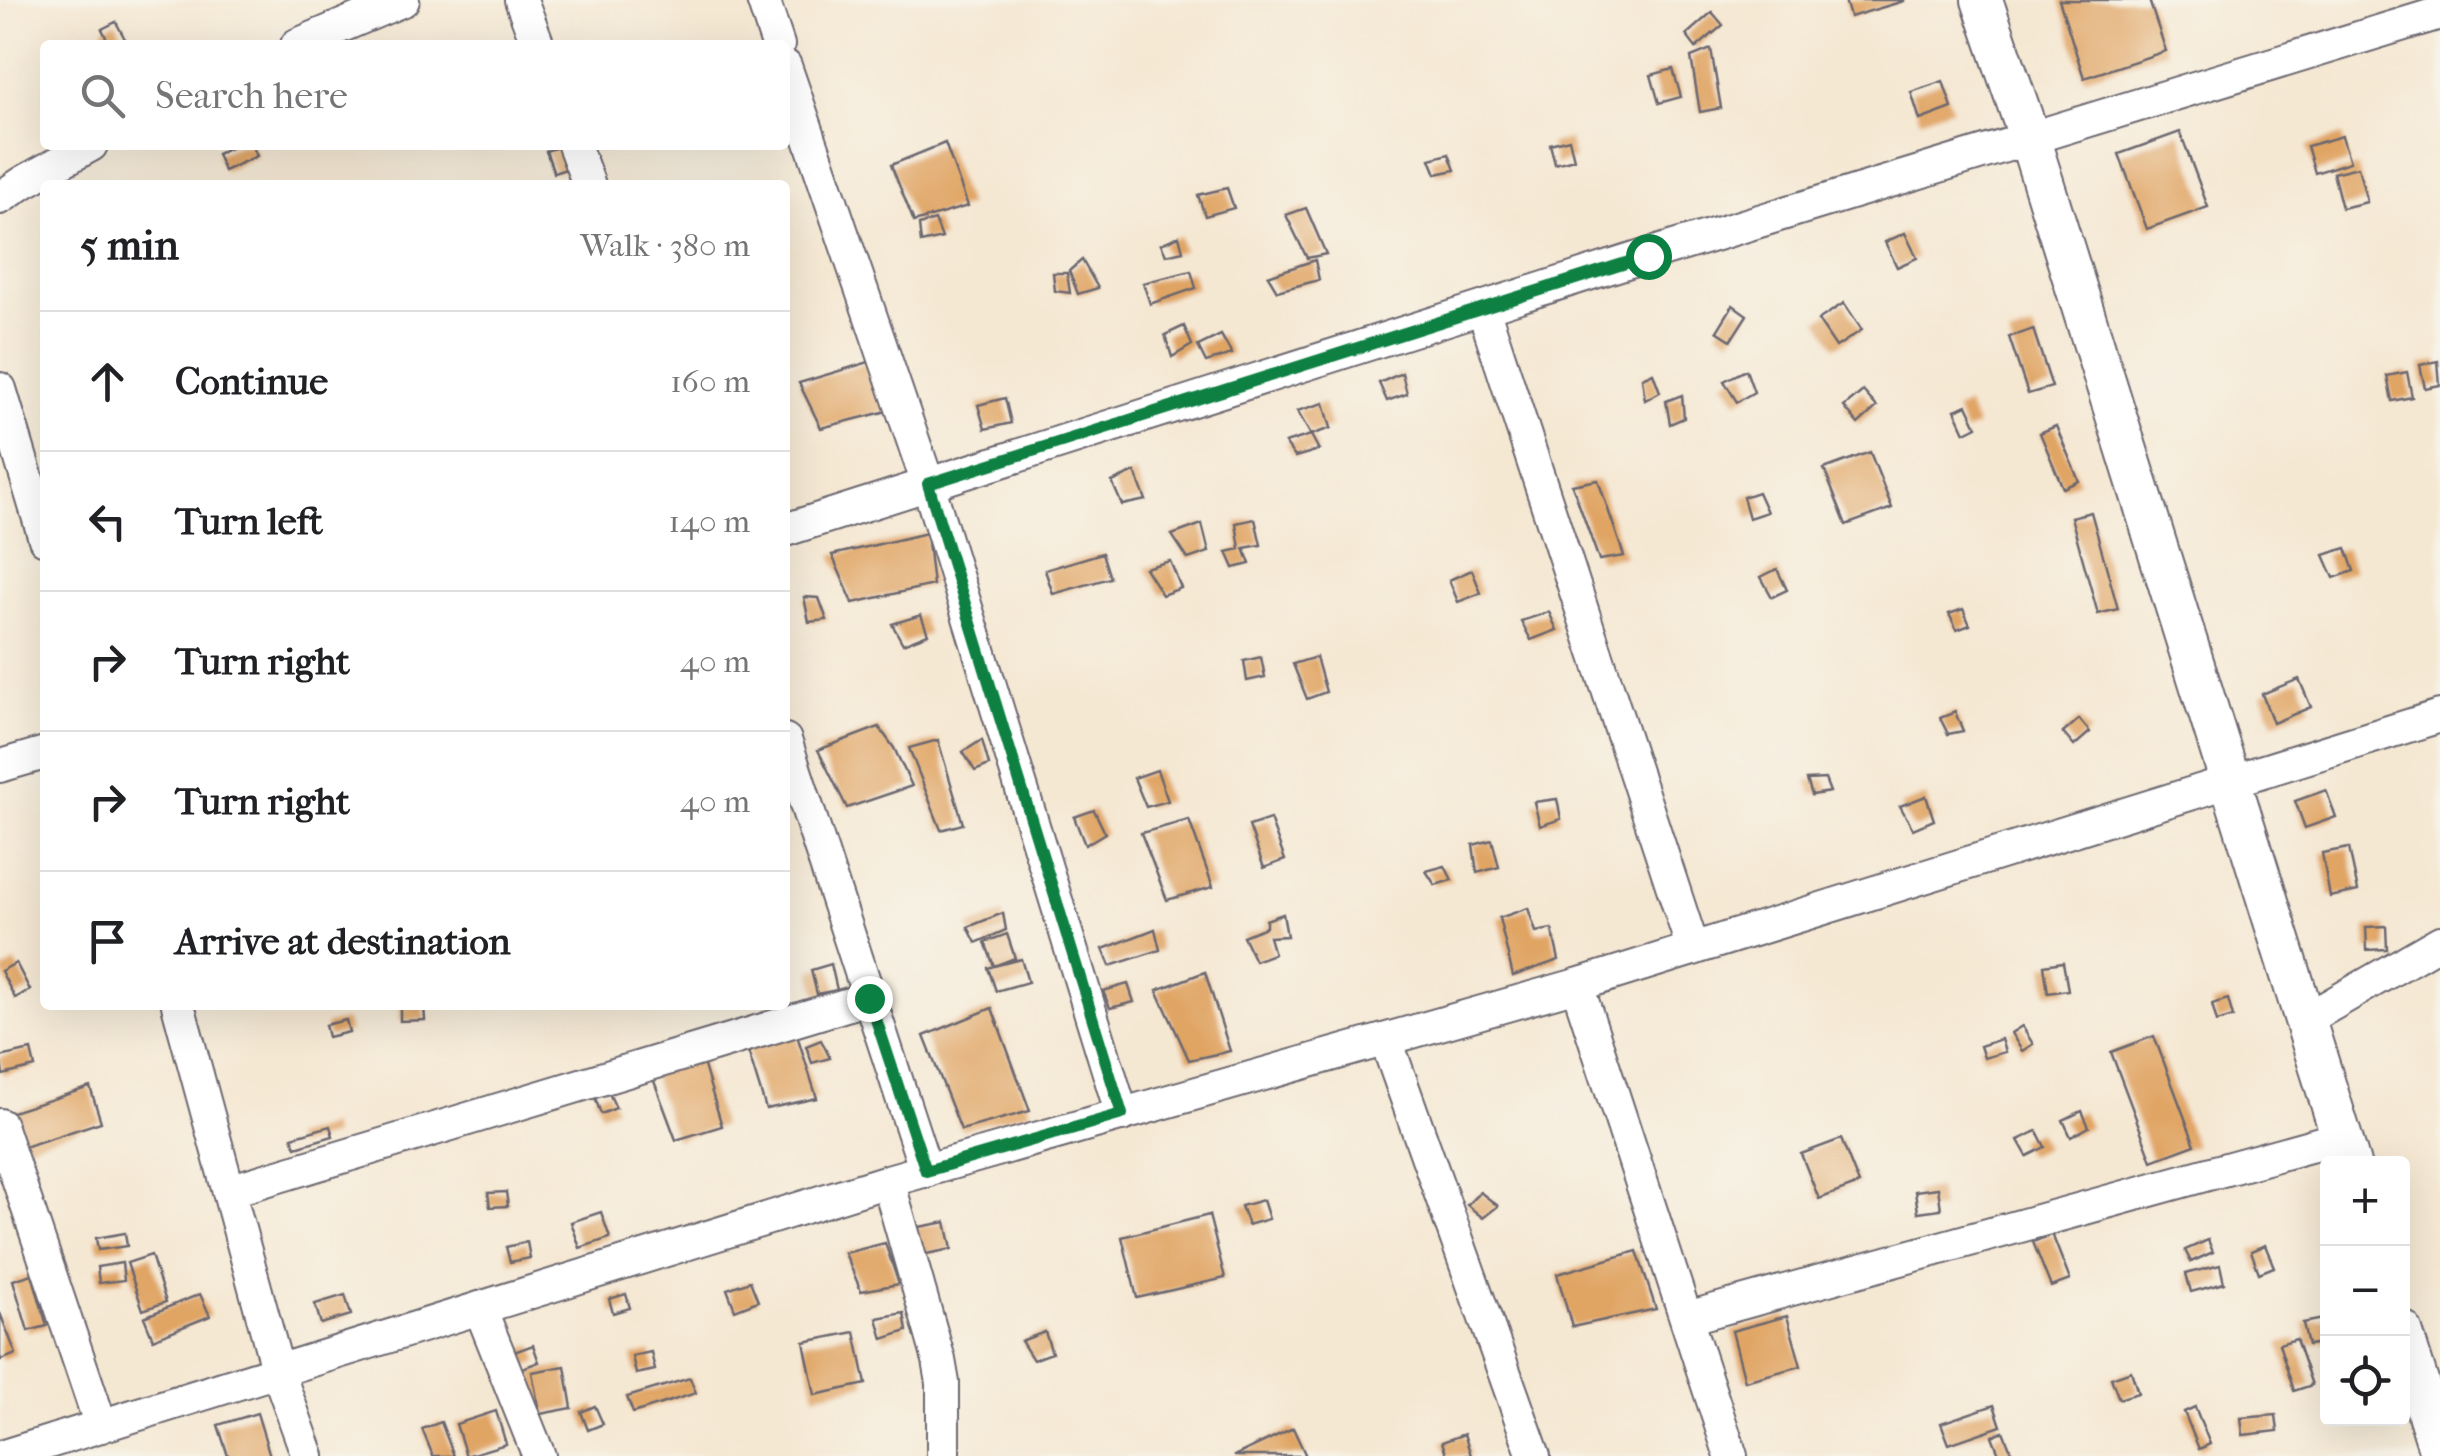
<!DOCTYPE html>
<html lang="en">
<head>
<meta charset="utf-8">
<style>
	body { margin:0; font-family:"IM FELL French Canon",serif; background:#f2f2f2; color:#202124 }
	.controls { position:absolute; right:30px; bottom:30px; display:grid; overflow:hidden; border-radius:10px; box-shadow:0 10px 40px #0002 }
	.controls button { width:90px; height:90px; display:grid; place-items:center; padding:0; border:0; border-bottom:2px solid #e0e0e0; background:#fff; color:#202124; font:50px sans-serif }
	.stop { position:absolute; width:30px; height:30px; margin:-22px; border:8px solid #0b8043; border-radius:50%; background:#fff }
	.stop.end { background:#0b8043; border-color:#fff; box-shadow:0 2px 10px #0008 }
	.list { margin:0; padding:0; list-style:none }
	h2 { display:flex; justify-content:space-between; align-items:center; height:130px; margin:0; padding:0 40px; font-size:42px }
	h2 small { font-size:32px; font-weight:400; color:#757577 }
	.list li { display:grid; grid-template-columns:65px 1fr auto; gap:30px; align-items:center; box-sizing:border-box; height:140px; padding:0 40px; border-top:2px solid #e0e0e0 }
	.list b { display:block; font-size:38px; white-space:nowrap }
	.list em { font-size:32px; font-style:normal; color:#757577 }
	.icon { flex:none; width:55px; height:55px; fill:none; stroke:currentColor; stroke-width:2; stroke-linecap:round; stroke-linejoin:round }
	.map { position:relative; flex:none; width:2440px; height:1456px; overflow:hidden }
	.search { position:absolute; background:#fff; box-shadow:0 10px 40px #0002; left:40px; top:40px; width:750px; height:110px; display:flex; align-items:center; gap:25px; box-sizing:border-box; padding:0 35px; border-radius:10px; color:#757577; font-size:38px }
	.panel { position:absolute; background:#fff; box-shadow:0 10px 40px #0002; left:40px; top:180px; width:750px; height:830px; border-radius:10px }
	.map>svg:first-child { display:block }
	.building { fill:#e0a463 }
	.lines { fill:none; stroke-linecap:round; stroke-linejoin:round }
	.minor-casing { stroke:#6c6770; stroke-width:36 }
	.tertiary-casing { stroke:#6c6770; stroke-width:44 }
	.minor { stroke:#fff; stroke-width:32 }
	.tertiary { stroke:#fff; stroke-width:40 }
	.route { stroke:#0b8043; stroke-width:12 }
</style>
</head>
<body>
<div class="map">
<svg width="2440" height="1456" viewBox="0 0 2440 1456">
	<rect width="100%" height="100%" fill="#f7f3e8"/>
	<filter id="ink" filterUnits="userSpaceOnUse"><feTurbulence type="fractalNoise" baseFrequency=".01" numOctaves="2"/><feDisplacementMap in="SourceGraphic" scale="20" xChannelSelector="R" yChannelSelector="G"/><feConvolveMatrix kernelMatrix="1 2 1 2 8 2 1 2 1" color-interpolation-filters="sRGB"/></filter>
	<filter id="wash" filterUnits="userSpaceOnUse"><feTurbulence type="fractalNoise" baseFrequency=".0048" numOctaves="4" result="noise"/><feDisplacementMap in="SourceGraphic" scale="40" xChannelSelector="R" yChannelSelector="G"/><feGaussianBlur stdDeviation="2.25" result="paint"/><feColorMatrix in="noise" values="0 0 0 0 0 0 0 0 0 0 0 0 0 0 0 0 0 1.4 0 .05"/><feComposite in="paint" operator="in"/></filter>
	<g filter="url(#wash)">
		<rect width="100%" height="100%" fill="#f5e8d3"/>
		<g id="blocks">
			<g class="building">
				<path d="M1845,0H1904V1L1850,17Z"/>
				<path d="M2059,0H2149L2166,51L2084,78Z"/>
				<path d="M1712,12L1723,25L1696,48L1686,35Z"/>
				<path d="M116,22L125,39L110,45L102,29Z"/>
				<path d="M1711,49L1721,108L1700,112L1691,57Z"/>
				<path d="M1673,69L1681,97L1659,103L1651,75Z"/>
				<path d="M1943,81L1952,108L1920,120L1911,92Z"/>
				<path d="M2180,132L2208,207L2147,229L2119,154Z"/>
				<path d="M2342,136L2350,162L2315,173L2307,146Z"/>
				<path d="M1569,139L1574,159L1555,164L1550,144Z"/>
				<path d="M945,143L968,206L914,222L891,165Z"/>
				<path d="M237,145H252L257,156L224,171L217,154Z"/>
				<path d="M561,146L569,168L554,173L546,151Z"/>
				<path d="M1449,154L1455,170L1436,174L1430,159Z"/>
				<path d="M2358,167L2367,202L2342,208L2333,173Z"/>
				<path d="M1227,188L1234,208L1205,216L1198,195Z"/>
				<path d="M1306,208L1326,254L1307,258L1286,215Z"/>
				<path d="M935,220L942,238L921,243L919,225Z"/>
				<path d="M1905,233L1917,258L1897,267L1885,242Z"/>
				<path d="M1179,236L1183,251L1166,255L1161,244Z"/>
				<path d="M1082,260L1098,288L1078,294L1069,271Z"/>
				<path d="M1315,260L1319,280L1277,291L1268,276Z"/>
				<path d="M1191,271L1196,288L1150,304L1143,283Z"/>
				<path d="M1053,273H1067L1070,293L1055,291Z"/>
				<path d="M1844,303L1862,330L1836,347L1818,320Z"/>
				<path d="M1733,305L1747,315L1731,340L1717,331Z"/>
				<path d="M1184,326L1192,345L1172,357L1165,335Z"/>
				<path d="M2033,329L2052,387L2028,394L2009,337Z"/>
				<path d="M1221,335L1232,354L1206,362L1198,346Z"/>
				<path d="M882,358L895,409L821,428L799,383Z"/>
				<path d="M2438,361L2440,385L2425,388L2420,365Z"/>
				<path d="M1746,370L1754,392L1737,402L1724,381Z"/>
				<path d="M2407,372L2412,397L2392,401L2387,376Z"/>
				<path d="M1402,373L1407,394L1387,401L1379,383Z"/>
				<path d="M1653,373L1660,392L1645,400L1642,378Z"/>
				<path d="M1863,391L1877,407L1858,424L1844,407Z"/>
				<path d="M1682,395L1684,418L1670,424L1666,401Z"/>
				<path d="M1005,398L1011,423L985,429L978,405Z"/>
				<path d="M1324,403L1331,428L1311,435L1319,450L1295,457L1285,443L1311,435L1297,411Z"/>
				<path d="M1967,405L1977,426L1965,432L1955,410Z"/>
				<path d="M2056,426L2079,481L2063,488L2040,433Z"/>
				<path d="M1870,452L1892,508L1846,525L1824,469Z"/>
				<path d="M1135,472L1146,500L1122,505L1112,482Z"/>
				<path d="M1598,480L1624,556L1599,560L1572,485Z"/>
				<path d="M1758,492L1767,512L1749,518L1743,497Z"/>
				<path d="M2091,512L2118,609L2098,614L2071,517Z"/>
				<path d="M1255,519L1261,545L1244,548L1250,564L1234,568L1227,552L1240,549L1236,523Z"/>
				<path d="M1202,524L1209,552L1188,559L1172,535Z"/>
				<path d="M927,533L933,585L853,603L832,555Z"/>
				<path d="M2346,548L2354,571L2334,578L2324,555Z"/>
				<path d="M1102,553L1110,578L1053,594L1045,570Z"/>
				<path d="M1170,561L1181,588L1162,595L1145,568Z"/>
				<path d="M1777,569L1787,590L1772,597L1761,577Z"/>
				<path d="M1472,570L1481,593L1458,602L1449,580Z"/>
				<path d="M804,597L819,598L827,620L809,622Z"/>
				<path d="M1963,609L1970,625L1957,630L1949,614Z"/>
				<path d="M1549,612L1557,630L1531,640L1521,621Z"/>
				<path d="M921,615L928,634L903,644L892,624Z"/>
				<path d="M1261,657L1265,677L1247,681L1244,661Z"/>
				<path d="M1316,657L1326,692L1307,699L1293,664Z"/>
				<path d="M2299,679L2311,707L2273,723L2262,694Z"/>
				<path d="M1955,712L1963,731L1948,734L1940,718Z"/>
				<path d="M2079,719L2090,732L2074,746L2063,733Z"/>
				<path d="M879,727L894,748L912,786L847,808L818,750Z"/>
				<path d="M938,740L963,824L941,830L909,748Z"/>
				<path d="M982,740L989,765L975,771L963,752Z"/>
				<path d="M1157,770L1168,801L1146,807L1134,778Z"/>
				<path d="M1825,779L1830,792L1812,795L1807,780Z"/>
				<path d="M2326,790L2336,817L2305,828L2295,801Z"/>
				<path d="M1926,796L1934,820L1913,829L1900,806Z"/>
				<path d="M1557,799L1561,819L1540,826L1534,802Z"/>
				<path d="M1094,810L1105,833L1085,845L1074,817Z"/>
				<path d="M1270,819L1285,860L1264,868L1249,826Z"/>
				<path d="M1189,820L1213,887L1167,900L1141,833Z"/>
				<path d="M1492,840L1499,867L1477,873L1473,845Z"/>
				<path d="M2349,848L2358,891L2330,897L2322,853Z"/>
				<path d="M1445,866L1452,880L1435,885L1426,871Z"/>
				<path d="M1528,908L1536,932L1552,929L1559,960L1513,976L1499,918Z"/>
				<path d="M1003,913L1006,930L976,943L968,927Z"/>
				<path d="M1283,914L1287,936L1269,937L1274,954L1255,961L1243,936L1266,927V920Z"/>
				<path d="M2386,926L2387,949L2367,950L2366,927Z"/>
				<path d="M1155,929L1160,950L1110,966L1103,949Z"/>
				<path d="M1007,934L1015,958L994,966L1021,959L1028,982L996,991L988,968L994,966L985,942Z"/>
				<path d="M2063,962L2068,990L2048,993L2044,965Z"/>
				<path d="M16,963L30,990L15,998L1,971Z"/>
				<path d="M831,964L837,990L817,994L811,970Z"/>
				<path d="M1205,972L1230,1051L1189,1060L1157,990Z"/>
				<path d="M1128,984L1134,1002L1110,1008L1103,991Z"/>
				<path d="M2228,999L2233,1017L2217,1022L2212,1004Z"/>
				<path d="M400,1005H424L425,1020L400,1021Z"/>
				<path d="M992,1008L1030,1111L961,1130L924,1036Z"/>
				<path d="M346,1020L349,1032L328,1037L325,1025Z"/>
				<path d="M2022,1026L2033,1044L2022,1051L2011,1033Z"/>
				<path d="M797,1035L817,1098L766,1109L745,1041Z"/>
				<path d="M2154,1036L2195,1145L2152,1161L2111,1052Z"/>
				<path d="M2001,1039L2005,1052L1984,1058L1980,1046Z"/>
				<path d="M821,1040L830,1058L812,1063L806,1046Z"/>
				<path d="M31,1050L35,1067L3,1075L0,1057Z"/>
				<path d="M701,1056L722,1126L676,1140L651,1073Z"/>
				<path d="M90,1087L101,1122L24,1147L12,1112Z"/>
				<path d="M608,1091L616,1108L601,1114L594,1095Z"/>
				<path d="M2082,1111L2089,1127L2071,1137L2063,1120Z"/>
				<path d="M330,1126L333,1136L296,1147L292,1137Z"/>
				<path d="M2037,1131L2045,1147L2027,1156L2018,1140Z"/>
				<path d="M1841,1139L1859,1184L1819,1199L1801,1154Z"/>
				<path d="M1938,1188L1941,1209L1918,1212L1915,1191Z"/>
				<path d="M506,1192L508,1206L490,1207L488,1193Z"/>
				<path d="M1480,1192L1498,1206L1483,1218L1467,1205Z"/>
				<path d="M1263,1200L1269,1219L1248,1225L1241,1206Z"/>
				<path d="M601,1212L610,1238L580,1248L571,1222Z"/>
				<path d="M1209,1215L1225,1278L1137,1298L1122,1237Z"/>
				<path d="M946,1222L952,1249L926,1254L914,1228Z"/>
				<path d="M125,1233L127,1246L98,1250L96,1238Z"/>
				<path d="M2052,1234L2070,1280L2051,1287L2033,1242Z"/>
				<path d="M2208,1240L2213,1252L2191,1262L2185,1250Z"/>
				<path d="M527,1242L530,1258L510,1262L506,1247Z"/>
				<path d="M885,1243L899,1284L861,1291L845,1253Z"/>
				<path d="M2265,1245L2274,1267L2259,1273L2251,1251Z"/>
				<path d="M1637,1251L1656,1309L1572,1327L1557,1274Z"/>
				<path d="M151,1255L166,1302L143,1310L127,1263Z"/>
				<path d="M122,1263L124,1280L99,1283L97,1267Z"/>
				<path d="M2220,1265L2224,1283L2191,1292L2186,1274Z"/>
				<path d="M32,1274L47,1326L28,1331L13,1280Z"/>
				<path d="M750,1281L758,1301L735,1310L727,1289Z"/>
				<path d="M200,1294L210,1316L153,1339L144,1317Z"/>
				<path d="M626,1294L630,1308L613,1313L609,1299Z"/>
				<path d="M345,1295L351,1315L321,1324L315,1304Z"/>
				<path d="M0,1313L16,1354L1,1360L0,1356Z"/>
				<path d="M904,1313L907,1331L883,1339L877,1318Z"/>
				<path d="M1787,1316L1801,1366L1745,1381L1732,1331Z"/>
				<path d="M2328,1318V1342L2308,1345L2303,1323Z"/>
				<path d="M855,1332L866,1384L815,1395L804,1342Z"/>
				<path d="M1045,1332L1052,1353L1033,1360L1021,1341Z"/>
				<path d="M2296,1339L2312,1385L2294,1391L2279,1344Z"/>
				<path d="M533,1345L539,1362L520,1369L514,1352Z"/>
				<path d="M651,1352L655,1370L636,1374L632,1356Z"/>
				<path d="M565,1366L572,1408L540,1414L532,1372Z"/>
				<path d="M2131,1371L2138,1393L2119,1399L2111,1378Z"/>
				<path d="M690,1378L696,1393L633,1413L627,1397Z"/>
				<path d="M1994,1405L2001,1426L1949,1444L1941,1423Z"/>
				<path d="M595,1406L603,1424L588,1430L581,1412Z"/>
				<path d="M2195,1407L2210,1444L2199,1449L2184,1412Z"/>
				<path d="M496,1411L506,1444L466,1456L456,1424Z"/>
				<path d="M257,1413L270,1456H228L218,1425Z"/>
				<path d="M2276,1415L2278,1431L2243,1435L2241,1418Z"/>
				<path d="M441,1422L454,1456H433L422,1429Z"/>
				<path d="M1293,1428L1306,1456H1234Z"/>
				<path d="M2003,1431L2013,1456H2000L1992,1436Z"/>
				<path d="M1464,1434L1471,1455L1447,1456L1442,1442Z"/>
			</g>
		</g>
	</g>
	<g filter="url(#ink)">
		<use href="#blocks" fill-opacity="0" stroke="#6c6770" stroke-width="2.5"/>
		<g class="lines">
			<defs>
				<g id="minor">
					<path d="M521,0L538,45"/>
					<path d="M763,0L778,45"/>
					<path d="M297,45L403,0"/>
					<path d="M785,66L928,484L1122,1115"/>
					<path d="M574,145L589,185"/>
					<path d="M0,198L24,182L91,145"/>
					<path d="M1483,308L1693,949"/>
					<path d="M0,389L45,539"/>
					<path d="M785,530L1648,255L2440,13"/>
					<path d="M785,740L926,1171"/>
					<path d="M0,766L45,753"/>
					<path d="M1577,985L1731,1456"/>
					<path d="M178,1005L278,1372L308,1456"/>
					<path d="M2305,1020L2440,942"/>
					<path d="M1386,1040L1534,1456"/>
					<path d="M0,1125L101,1426"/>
					<path d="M888,1181L939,1360L943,1383V1456"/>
					<path d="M229,1191L869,998"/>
					<path d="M480,1308L539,1456"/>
					<path d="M1687,1318L2342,1137"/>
					<path d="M4,1456L888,1181L1577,985L2440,716"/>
				</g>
				<g id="tertiary">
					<path d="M1982,0L2029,137L2350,1164"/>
					<path d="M2402,1331L2440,1452"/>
				</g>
			</defs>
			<use href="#minor" class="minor-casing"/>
			<use href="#tertiary" class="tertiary-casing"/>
			<use href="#minor" class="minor"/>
			<use href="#tertiary" class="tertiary"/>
		</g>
	</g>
	<g class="lines" filter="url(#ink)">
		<path class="route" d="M869,998L926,1171L1122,1114L928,484L1648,256"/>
	</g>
</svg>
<div class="controls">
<button>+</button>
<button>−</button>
<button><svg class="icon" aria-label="locate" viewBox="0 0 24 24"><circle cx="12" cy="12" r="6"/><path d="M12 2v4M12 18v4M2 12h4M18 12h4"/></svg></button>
</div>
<div class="stop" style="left:1648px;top:256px"></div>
<div class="stop end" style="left:869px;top:998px"></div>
<div class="search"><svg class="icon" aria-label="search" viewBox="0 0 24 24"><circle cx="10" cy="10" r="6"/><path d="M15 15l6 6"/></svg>Search here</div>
<section class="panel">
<h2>5 min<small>Walk · 380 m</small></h2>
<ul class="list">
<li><svg class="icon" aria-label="ahead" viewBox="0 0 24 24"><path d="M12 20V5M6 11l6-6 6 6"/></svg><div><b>Continue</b></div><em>160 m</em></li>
<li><svg class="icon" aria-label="left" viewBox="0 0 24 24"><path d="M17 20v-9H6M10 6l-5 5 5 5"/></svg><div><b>Turn left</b></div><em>140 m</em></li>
<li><svg class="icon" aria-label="right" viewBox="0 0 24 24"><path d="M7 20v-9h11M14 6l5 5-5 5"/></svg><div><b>Turn right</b></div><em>40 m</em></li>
<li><svg class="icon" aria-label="right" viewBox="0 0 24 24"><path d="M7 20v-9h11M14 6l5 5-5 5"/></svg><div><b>Turn right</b></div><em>40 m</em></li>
<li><svg class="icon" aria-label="arrive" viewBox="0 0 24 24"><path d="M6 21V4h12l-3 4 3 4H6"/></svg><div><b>Arrive at destination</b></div></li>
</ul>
</section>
</div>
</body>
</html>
